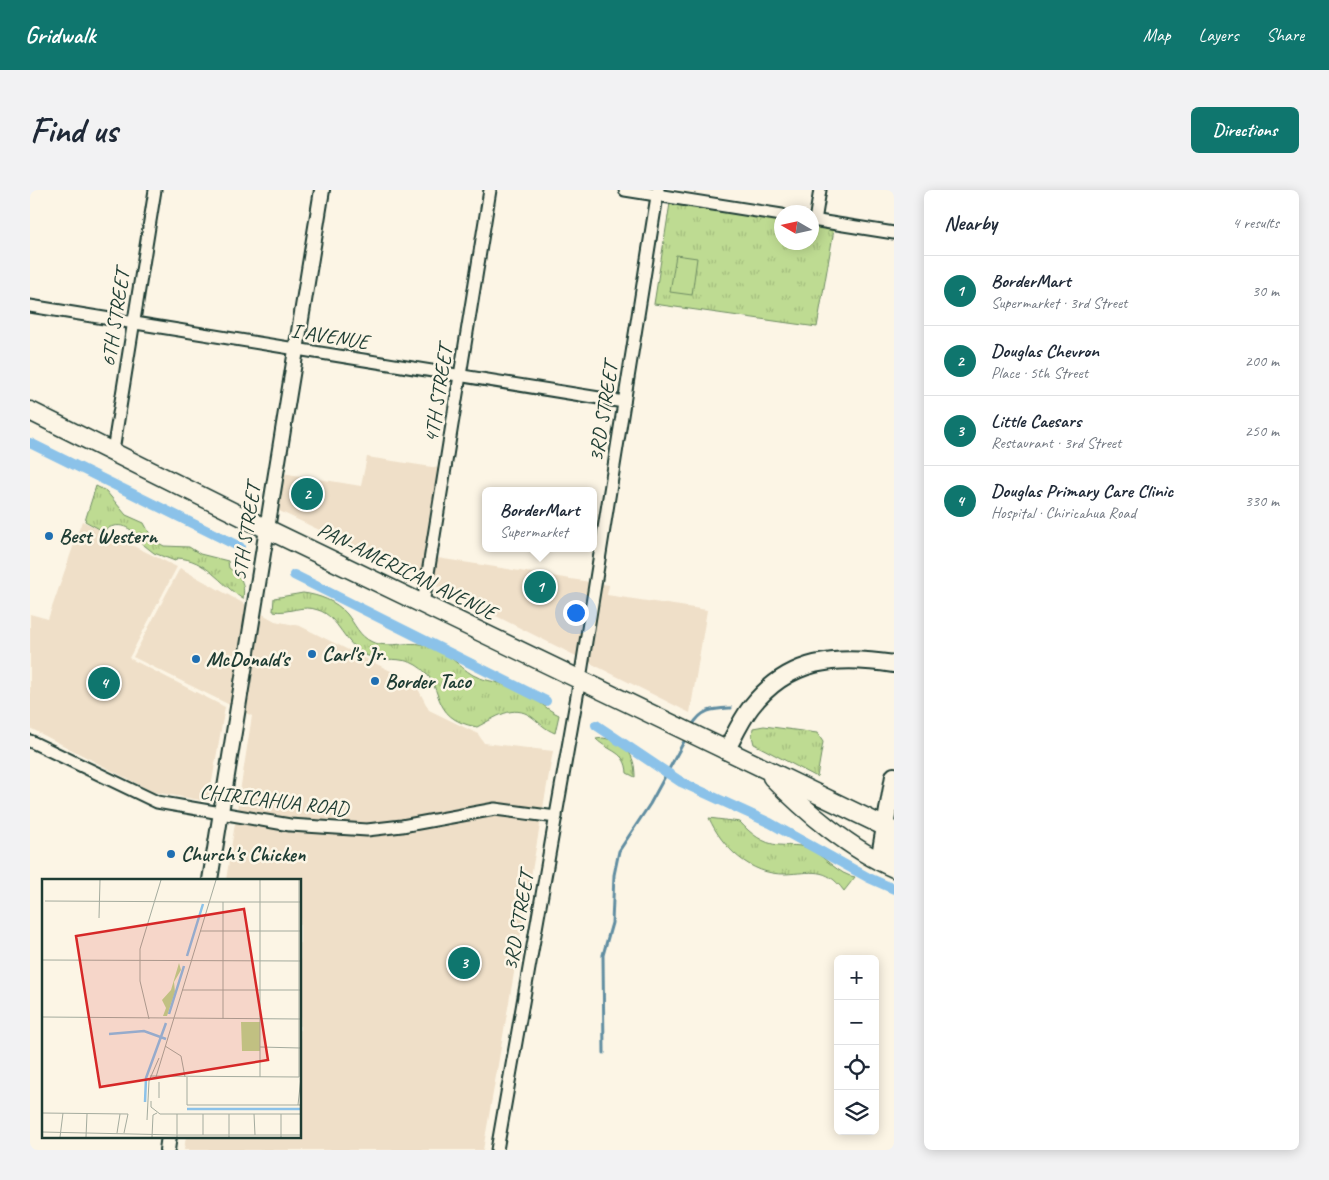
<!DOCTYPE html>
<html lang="en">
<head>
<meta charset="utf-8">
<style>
	body { margin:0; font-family:Caveat,sans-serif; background:#f2f2f3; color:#1f2937 }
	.controls { position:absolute; right:15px; bottom:15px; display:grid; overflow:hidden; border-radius:8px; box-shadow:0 2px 12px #0003 }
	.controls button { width:45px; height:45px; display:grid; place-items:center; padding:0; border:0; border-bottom:1px solid #e0e1e3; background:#fff; color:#1f2937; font:25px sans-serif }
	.compass { position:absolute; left:744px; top:15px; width:45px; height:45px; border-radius:50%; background:#fff; box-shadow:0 2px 12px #0003; rotate:279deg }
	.you { position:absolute; left:545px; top:422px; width:18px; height:18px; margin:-12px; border:4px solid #fff; border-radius:50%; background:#1a73e8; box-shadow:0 0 0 8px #1a73e833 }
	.badge { display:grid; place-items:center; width:32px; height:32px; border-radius:50%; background:#0f766e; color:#fff; font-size:16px; font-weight:700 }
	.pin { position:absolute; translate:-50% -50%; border:2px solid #fff; box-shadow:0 1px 5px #0006 }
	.popup { position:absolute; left:452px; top:297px; width:115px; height:65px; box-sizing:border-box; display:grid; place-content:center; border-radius:8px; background:#fff; filter:drop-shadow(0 1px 4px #0005); font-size:16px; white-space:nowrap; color:#747a83 }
	.popup b { font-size:19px; color:#1f2937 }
	.popup::after { content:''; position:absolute; left:50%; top:100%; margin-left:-10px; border:10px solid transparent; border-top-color:#fff }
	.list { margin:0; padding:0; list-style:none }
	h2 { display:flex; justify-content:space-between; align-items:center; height:65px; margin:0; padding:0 20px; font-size:21px }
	h2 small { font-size:16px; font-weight:400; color:#747a83 }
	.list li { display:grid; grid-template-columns:32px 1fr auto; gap:15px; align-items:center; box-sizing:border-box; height:70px; padding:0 20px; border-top:1px solid #e0e1e3 }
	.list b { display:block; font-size:19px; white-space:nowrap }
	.list p { margin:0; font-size:16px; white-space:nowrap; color:#747a83 }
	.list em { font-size:16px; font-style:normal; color:#747a83 }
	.icon { flex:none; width:28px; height:28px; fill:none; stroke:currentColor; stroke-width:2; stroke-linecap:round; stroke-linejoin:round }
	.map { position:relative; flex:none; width:864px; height:960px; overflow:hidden; border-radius:8px }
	header { display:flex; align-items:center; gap:30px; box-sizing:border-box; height:70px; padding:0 25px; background:#0f766e; color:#fff }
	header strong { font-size:24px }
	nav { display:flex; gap:28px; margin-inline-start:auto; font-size:18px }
	.intro { display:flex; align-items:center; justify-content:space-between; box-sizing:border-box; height:120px; padding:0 30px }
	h1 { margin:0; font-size:35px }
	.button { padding:12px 22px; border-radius:8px; background:#0f766e; color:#fff; font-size:18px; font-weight:700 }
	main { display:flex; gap:30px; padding:0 30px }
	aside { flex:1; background:#fff; border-radius:8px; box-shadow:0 2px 12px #0003 }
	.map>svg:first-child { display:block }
	.built { fill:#efdfc8 }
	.park { fill:url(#park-tufts); stroke:#6e8c63 }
	.pitch { fill:#bedb92; stroke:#6e8c63 }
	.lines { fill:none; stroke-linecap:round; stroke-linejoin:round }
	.stream { stroke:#608da1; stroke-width:3 }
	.canal { stroke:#8bc2e9; stroke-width:10 }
	.minor-casing { stroke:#1f3d34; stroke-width:15 }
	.tertiary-casing { stroke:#1f3d34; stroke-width:18 }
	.secondary-casing { stroke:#1f3d34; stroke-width:20 }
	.primary-casing { stroke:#1f3d34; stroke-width:21 }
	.minor { stroke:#fcf5e5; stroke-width:11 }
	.tertiary { stroke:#fcf5e5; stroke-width:14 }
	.secondary { stroke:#fcf5e5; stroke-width:16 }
	.primary { stroke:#fcf5e5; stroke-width:18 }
	.poi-dot { fill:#1f6fb2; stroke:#fcf5e5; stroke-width:2 }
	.labels { text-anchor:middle; stroke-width:5; stroke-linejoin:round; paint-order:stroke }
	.street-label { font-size:21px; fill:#1f3d34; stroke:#fcf5e5 }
	.poi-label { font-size:21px; font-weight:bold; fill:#1f3d34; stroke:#fcf5e5; text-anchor:start }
	.inset-river { fill:none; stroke:#8bc2e9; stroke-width:2.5 }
	.inset-road { fill:none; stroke:#a4ab9e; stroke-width:1 }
	.view { fill:#d62828; fill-opacity:0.15; stroke:#d62828; stroke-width:2.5 }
	.inset-edge { fill:none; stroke:#1f3d34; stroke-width:2.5 }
</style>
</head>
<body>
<header>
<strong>Gridwalk</strong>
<nav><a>Map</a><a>Layers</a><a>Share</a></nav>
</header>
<div class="intro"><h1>Find us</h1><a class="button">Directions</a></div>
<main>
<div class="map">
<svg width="864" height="960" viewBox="0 0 864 960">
	<defs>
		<pattern id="park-tufts" width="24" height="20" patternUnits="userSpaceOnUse" patternTransform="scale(1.25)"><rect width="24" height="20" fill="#bedb92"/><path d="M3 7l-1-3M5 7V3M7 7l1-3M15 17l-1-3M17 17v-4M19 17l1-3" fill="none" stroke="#a3bd7e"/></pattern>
	</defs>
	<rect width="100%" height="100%" fill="#fcf5e5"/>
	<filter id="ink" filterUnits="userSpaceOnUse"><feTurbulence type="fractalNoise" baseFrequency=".02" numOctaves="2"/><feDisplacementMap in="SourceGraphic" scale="10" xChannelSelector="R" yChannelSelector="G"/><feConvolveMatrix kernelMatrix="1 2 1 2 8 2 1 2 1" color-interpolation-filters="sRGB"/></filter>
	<g filter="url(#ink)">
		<g class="built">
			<path d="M337,267L415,279L401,367L579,395L577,405L677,420L660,523L384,385L241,317L246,282L331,296Z"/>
			<path d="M52,331L147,377L99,468L195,517L180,603L175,611L123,602L0,538V424L18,429Z"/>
			<path d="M150,378L245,431L270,436L385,493L399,520L448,544L454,553L523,561L453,960H154L156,946H270V690H196L222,526L103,467Z"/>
		</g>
		<g class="park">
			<path d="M641,7L751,25L752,52H782V30L805,34L787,137L624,114Z"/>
			<path d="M66,296L76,301L96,325L114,333L123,350L134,356L159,357L170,364L198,371L199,378C212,388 215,392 213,409C190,394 176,369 147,368L145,371L124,363L110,352L112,350C100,337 89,330 73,341L55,331Z"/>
			<path d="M273,403C289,405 306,411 317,424C325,434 329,446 342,452C361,460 381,448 402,457C419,463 428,476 443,485C456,492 473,492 487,498C503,504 513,518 529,525L525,543C515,539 511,534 502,527C483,513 465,528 447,537C396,528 418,494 386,475C372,466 353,472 338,466C314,456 309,426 288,420C272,414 259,424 243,421L244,408Z"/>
			<path d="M734,536L787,543L793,552L787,587L724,554L722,546L723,538Z"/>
			<path d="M573,548C596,552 605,564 605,587L597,583C596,561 579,562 566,549Z"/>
			<path d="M679,628L710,632C720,643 733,654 749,655C759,656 771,654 780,659C795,667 809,685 825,687L814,701C796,676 781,683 755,684C720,685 692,657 679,628Z"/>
		</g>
		<path class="pitch" d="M646,65L667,68L662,105L640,102Z"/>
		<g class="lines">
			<g class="stream">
				<path d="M662,536C672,519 682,519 701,518"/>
				<path d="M574,863L573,765L582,733L584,685L589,661L620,614L657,546"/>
			</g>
			<g class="canal">
				<path d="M0,253L210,357"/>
				<path d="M264,385L516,511"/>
				<path d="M566,535L651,592L740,633L839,688L864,699"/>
			</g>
			<defs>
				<g id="minor">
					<path d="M595,0L752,25"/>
					<path d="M782,30L864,43"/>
					<path d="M785,31L790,0"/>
					<path d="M0,116L594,212"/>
					<path d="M83,261L125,0"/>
					<path d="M393,414L460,0"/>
					<path d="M0,551L127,612L260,635L337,640L372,636L465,619L526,627"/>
					<path d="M467,960L550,489L628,0"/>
				</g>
				<g id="tertiary">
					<path d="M180,690L292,0"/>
					<path d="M137,960L139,946"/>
				</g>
				<g id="secondary">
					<path d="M696,561C704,546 711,530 721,517C759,468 807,465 864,474"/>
					<path d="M849,671L864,586"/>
				</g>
				<g id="primary">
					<path d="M0,221L237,339L864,641"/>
					<path d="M742,587C775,621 821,660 864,678"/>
					<path d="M855,634L864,661"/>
				</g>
			</defs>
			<use href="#minor" class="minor-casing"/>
			<use href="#tertiary" class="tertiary-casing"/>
			<use href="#secondary" class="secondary-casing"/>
			<use href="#primary" class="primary-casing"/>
			<use href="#minor" class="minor"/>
			<use href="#tertiary" class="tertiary"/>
			<use href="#secondary" class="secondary"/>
			<use href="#primary" class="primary"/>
		</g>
	</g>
	<g class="poi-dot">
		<circle cx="19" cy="346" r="5"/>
		<circle cx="282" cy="464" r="5"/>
		<circle cx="166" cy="469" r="5"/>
		<circle cx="345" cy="491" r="5"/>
		<circle cx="141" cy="664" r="5"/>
	</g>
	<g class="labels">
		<g class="street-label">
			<text transform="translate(85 128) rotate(-81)" y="7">6TH STREET</text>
			<text transform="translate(300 146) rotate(9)" y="7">I AVENUE</text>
			<text transform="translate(408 204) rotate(-81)" y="7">4TH STREET</text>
			<text transform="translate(573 222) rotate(-81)" y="7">3RD STREET</text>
			<text transform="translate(216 342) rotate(-81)" y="7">5TH STREET</text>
			<text transform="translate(377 381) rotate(26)" y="7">PAN-AMERICAN AVENUE</text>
			<text transform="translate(244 610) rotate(7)" y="7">CHIRICAHUA ROAD</text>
			<text transform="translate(488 731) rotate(-80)" y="7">3RD STREET</text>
		</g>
		<g class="poi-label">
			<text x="29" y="353">Best Western</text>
			<text x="292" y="471">Carl's Jr.</text>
			<text x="176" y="476">McDonald's</text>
			<text x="355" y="498">Border Taco</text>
			<text x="151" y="671">Church's Chicken</text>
		</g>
	</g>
	<g transform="translate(12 689)">
		<rect width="259" height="259" fill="#fcf5e5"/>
		<path d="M137,84L139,91L132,103L133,113L125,137H121L124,129L120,121L129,111ZM199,143H218V172H200Z" fill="#bedb92"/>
		<path class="inset-river" d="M145,77L161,25M127,135L142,87M67,155L102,152L124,160M103,223L104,199L124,144M145,230H259"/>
		<path class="inset-road" d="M3,22L181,23V140M181,23H259M57,39L58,1M158,52H259M0,81L259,82M140,111H259M0,138L259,140M107,140L98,102V70L119,1M123,167L139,177L143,198M218,168L258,169M108,197L257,198V1M114,198L174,1M145,198V226H259M218,198V1M117,203V219M109,222V228L118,235H259M256,226L259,198M0,234L86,235L82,254M161,235V256M212,235L213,256M239,235V258M105,241L107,202L117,179M0,253L135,256M75,254L78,235M135,256H259M18,258L21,234M44,258L45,235M110,258L111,236L115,234M135,258V235M187,258V235"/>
		<path class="view" d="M202,30L226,181L58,208L34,57Z"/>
		<rect width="259" height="259" class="inset-edge"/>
	</g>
</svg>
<div class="controls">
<button>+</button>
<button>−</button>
<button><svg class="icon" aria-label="locate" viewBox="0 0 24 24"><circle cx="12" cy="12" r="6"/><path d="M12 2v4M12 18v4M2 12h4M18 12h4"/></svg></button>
<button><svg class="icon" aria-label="layers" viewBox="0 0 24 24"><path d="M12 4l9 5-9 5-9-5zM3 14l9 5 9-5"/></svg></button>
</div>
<svg class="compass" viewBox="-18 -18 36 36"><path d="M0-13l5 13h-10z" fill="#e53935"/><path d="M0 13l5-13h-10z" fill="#747a83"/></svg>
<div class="you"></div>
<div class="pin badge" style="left:510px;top:397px">1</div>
<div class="popup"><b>BorderMart</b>Supermarket</div>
<div class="pin badge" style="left:277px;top:304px">2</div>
<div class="pin badge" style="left:434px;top:773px">3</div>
<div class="pin badge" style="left:74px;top:493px">4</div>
</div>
<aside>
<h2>Nearby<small>4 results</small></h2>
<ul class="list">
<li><span class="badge">1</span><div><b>BorderMart</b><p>Supermarket · 3rd Street</p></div><em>30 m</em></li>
<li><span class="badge">2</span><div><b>Douglas Chevron</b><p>Place · 5th Street</p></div><em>200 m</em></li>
<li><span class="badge">3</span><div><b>Little Caesars</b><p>Restaurant · 3rd Street</p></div><em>250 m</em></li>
<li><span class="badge">4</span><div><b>Douglas Primary Care Clinic</b><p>Hospital · Chiricahua Road</p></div><em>330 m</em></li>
</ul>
</aside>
</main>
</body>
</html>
